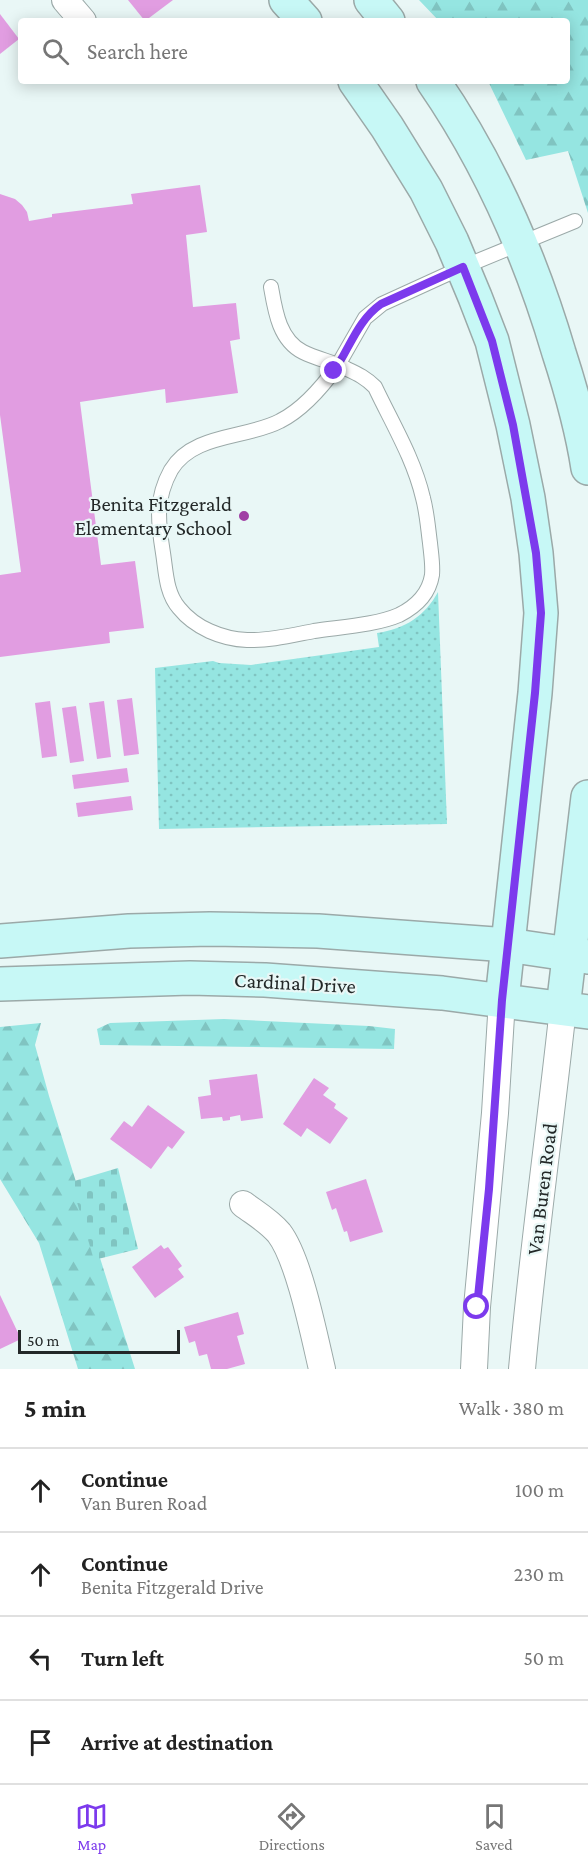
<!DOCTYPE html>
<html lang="en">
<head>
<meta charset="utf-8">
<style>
	body { margin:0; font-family:"Crimson Pro",serif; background:#f2f2f2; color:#222 }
	.scale { position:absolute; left:18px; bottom:15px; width:162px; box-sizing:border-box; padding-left:6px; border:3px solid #232828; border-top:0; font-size:16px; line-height:21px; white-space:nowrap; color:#232828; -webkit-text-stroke:4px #e9f7f6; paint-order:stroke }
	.stop { position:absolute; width:18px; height:18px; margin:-14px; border:4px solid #7c3aed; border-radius:50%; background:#fff }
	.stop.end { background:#7c3aed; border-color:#fff; box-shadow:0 2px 6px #0008 }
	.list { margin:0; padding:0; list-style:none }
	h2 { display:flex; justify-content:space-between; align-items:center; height:78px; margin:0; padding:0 24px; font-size:26px }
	h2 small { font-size:20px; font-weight:400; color:#767676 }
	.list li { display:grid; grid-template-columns:39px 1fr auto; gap:18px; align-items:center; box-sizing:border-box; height:84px; padding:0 24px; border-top:2px solid #e0e0e0 }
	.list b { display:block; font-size:22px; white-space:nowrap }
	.list p { margin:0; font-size:20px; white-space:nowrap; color:#767676 }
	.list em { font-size:20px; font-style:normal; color:#767676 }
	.icon { flex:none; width:33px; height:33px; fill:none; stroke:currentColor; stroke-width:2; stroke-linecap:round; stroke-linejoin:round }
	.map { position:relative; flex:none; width:588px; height:1369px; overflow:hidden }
	.search { position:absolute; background:#fff; box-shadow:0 3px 15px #0003; left:18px; right:18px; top:18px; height:66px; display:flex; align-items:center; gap:15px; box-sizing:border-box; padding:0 21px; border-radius:6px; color:#767676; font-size:22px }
	.sheet { height:414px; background:#fff }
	nav { display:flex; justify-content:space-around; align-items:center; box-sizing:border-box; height:84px; border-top:2px solid #e0e0e0; background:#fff; font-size:16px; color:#767676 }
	nav a { display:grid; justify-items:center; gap:3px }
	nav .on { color:#7c3aed }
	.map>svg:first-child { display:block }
	.green { fill:url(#green-dots) }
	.forest { fill:url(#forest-firs) }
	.cemetery { fill:url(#cemetery-stones) }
	.building { fill:#e19de1 }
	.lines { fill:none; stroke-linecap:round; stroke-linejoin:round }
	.lane-casing { stroke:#9ba9a8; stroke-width:16 }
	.street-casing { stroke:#9ba9a8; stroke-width:28 }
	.secondary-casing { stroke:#9ba9a8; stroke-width:36 }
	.lane { stroke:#fff; stroke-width:14 }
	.street { stroke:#fff; stroke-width:26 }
	.secondary { stroke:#c7f8f6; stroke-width:33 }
	.route { stroke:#7c3aed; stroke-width:8 }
	.poi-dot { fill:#a03ea4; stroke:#e9f7f6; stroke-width:2 }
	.labels { text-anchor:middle; stroke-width:4.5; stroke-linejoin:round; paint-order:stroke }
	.poi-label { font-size:21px; fill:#232828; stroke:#e9f7f6; text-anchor:end }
	.street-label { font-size:21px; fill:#232828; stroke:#e9f7f6 }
</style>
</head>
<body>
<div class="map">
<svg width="588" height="1369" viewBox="0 0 588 1369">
	<defs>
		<pattern id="green-dots" width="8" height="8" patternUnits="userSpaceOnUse" patternTransform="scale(1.5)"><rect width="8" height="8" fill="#95e5e1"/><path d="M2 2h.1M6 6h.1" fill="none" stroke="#80c4c1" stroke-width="1.8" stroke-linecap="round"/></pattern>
		<pattern id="forest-firs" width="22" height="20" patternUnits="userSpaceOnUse" patternTransform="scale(1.5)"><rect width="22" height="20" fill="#95e5e1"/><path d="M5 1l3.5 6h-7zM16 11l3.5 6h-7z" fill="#80c4c1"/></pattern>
		<pattern id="cemetery-stones" width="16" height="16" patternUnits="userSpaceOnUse" patternTransform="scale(1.5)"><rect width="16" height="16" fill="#95e5e1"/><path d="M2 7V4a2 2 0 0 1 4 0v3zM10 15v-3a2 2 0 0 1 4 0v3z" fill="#80c4c1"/></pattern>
	</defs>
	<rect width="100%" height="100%" fill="#e9f7f6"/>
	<path class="green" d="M438,592L447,824L159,829L155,668L213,661L219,663L251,665L379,647L377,633C405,629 425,616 438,592Z"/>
	<g class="forest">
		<path d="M419,0H588V213L568,151L526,160L488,81H567V21H439Z"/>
		<path d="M224,1019L369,1026L395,1029L394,1049L100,1045L97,1029L110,1023Z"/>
		<path d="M41,1023L35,1045L49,1096L135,1369H78L39,1243L0,1179V1027Z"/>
	</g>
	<path class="cemetery" d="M118,1168L138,1249L94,1260L71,1182Z"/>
	<g class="building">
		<path d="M128,0H173L145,21Z"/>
		<path d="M0,14L19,39L0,54Z"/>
		<path d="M200,185L207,232L186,235L193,307L236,303L240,339L230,341L238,393L166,403L165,389L80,402L101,565L135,561L144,628L109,632L110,643L0,657V575L21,572L0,415V194L15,199L22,205L27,212L29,221L52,217V214L133,204L131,194Z"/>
		<path d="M132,698L139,754L124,756L117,700Z"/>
		<path d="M50,701L57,756L42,758L35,703Z"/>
		<path d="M104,701L111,757L97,759L89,703Z"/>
		<path d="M76,706L84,761L70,763L62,708Z"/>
		<path d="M127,768L129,782L74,789L72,775Z"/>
		<path d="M131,796L133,810L78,817L76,803Z"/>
		<path d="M257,1074L263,1118L241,1121L240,1115L230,1117V1120L223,1121L222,1117L201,1119L198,1097L211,1095L209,1080Z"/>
		<path d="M314,1078L329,1088L323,1095L336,1104L334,1108L348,1118L330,1144L307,1128L301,1137L283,1124Z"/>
		<path d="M148,1105L185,1132L172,1149L168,1146L151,1169L110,1139L124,1121L132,1127Z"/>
		<path d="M366,1179L383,1232L350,1242L347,1231L344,1232L336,1208L332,1210L326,1192Z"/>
		<path d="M161,1245L164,1249L168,1247L182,1266L178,1269L184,1277L155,1298L132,1267Z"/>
		<path d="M0,1295L21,1339L0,1349Z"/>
		<path d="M238,1312L244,1334L237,1336L245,1364L227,1369H211L207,1354L199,1356L195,1341L189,1343L184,1327Z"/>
	</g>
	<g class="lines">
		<defs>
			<path id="lane" d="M271,287C275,310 279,340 303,352C317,359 333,362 347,369C358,374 366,378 375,387C392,423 414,459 423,498C427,513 428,528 430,543C431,553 433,565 432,575C429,594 415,607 399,615C376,625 340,627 314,631C293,635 269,641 247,640C222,639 195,628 179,608C166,593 166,572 163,553C158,522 155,499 171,470C193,433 246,439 280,421C304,409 323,386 338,365L365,318L382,304L463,267L575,221"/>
			<g id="street">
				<path d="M65,0L83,21"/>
				<path d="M243,1204C255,1213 269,1221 279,1233C299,1259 314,1335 322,1369"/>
				<path d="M474,1369L477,1307L495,1113L502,1000"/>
				<path d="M522,1369C533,1248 550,1129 563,1008"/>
			</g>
			<g id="secondary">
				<path d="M286,0L305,21"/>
				<path d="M371,0L388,21"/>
				<path d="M355,81L387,127L426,190L452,242L475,297L492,341L513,425L528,498L536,553L541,613L535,693L502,1000"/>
				<path d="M433,81C491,165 530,255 559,353C571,390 582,429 588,468"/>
				<path d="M0,941L129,931L210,929L318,931L508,945L588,957"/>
				<path d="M0,984L190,978L265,980L442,993L588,1012"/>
				<path d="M563,1008L588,797"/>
			</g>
		</defs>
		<use href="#lane" class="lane-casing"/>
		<use href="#street" class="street-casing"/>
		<use href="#secondary" class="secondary-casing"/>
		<use href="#lane" class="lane"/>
		<use href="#street" class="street"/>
		<use href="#secondary" class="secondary"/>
	</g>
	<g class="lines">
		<path class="route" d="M334,371C350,348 357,321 381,304L463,267L492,341L513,425L536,553L541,613L535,693L502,1000L489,1189L477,1307"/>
	</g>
	<circle class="poi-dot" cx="244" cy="516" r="6"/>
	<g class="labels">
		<g class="poi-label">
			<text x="232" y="511">Benita Fitzgerald<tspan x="232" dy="24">Elementary School</tspan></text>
		</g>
		<g class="street-label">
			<text transform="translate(295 983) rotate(3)" y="7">Cardinal Drive</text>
			<text transform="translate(542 1189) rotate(-83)" y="7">Van Buren Road</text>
		</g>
	</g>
</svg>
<div class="scale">50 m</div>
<div class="stop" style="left:477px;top:1307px"></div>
<div class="stop end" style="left:334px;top:371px"></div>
<div class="search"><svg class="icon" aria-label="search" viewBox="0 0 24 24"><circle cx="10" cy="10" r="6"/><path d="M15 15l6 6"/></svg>Search here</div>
</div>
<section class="sheet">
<h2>5 min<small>Walk · 380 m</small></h2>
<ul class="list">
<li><svg class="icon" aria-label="ahead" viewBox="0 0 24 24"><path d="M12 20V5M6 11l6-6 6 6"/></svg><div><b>Continue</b><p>Van Buren Road</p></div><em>100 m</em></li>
<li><svg class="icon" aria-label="ahead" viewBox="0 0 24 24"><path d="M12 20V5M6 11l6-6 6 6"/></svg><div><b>Continue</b><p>Benita Fitzgerald Drive</p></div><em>230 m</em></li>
<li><svg class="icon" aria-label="left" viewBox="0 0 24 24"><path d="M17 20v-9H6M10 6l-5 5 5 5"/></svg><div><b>Turn left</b></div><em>50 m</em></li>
<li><svg class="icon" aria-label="arrive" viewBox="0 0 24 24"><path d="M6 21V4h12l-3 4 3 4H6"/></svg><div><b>Arrive at destination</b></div></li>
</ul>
</section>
<nav>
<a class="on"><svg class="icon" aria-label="map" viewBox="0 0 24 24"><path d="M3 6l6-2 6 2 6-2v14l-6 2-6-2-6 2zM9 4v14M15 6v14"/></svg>Map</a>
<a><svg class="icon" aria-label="directions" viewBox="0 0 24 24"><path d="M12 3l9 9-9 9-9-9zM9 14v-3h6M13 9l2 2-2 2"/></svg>Directions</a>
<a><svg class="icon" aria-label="saved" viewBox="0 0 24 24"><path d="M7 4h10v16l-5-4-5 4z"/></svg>Saved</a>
</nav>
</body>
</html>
